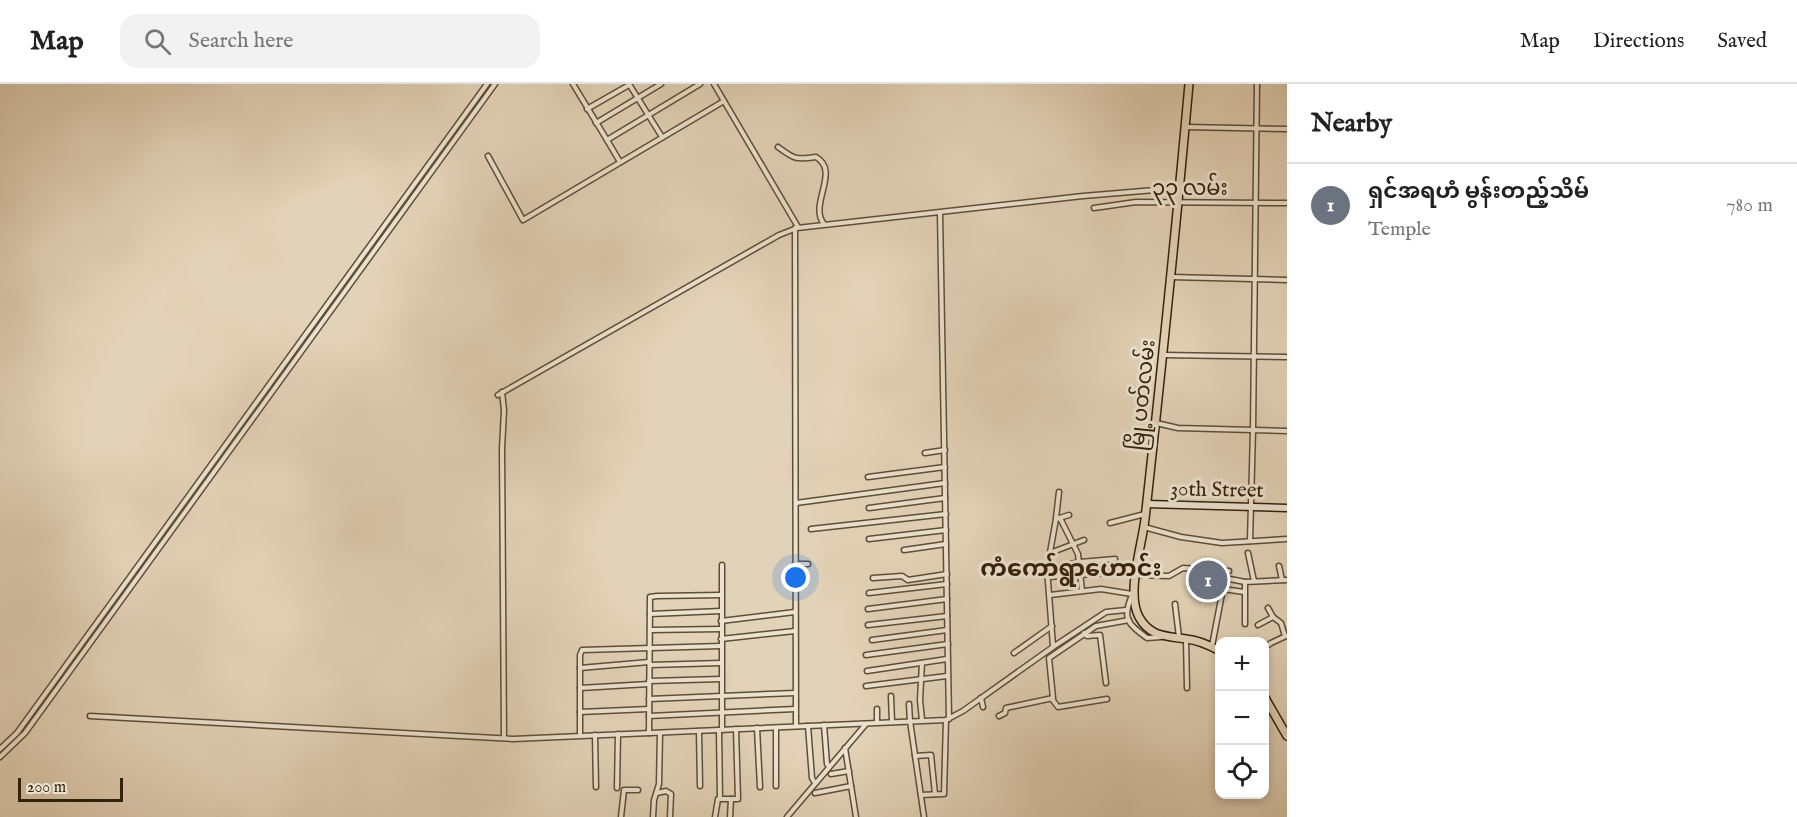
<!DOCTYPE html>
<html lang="en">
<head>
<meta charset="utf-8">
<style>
	body { margin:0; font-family:"IM FELL English","Noto Sans Myanmar",serif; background:#f2f2f2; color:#222 }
	.controls { position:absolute; right:18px; bottom:18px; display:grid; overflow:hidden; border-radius:12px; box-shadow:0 3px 9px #0003 }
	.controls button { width:54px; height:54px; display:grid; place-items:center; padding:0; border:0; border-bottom:2px solid #e0e0e0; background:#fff; color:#222; font:30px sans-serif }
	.scale { position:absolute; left:18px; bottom:15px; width:105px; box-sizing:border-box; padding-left:6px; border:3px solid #33220b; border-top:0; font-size:16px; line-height:21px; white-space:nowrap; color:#33220b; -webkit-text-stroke:4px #ece2d0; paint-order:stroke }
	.you { position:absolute; left:796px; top:494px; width:21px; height:21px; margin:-15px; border:4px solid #fff; border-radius:50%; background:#1a73e8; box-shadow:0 0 0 9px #1a73e833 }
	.badge { display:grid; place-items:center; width:39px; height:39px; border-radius:50%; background:#b45309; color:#fff; font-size:20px; font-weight:700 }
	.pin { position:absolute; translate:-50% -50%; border:3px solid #fff; box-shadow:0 2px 6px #0006 }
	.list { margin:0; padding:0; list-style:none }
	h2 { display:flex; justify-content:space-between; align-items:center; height:78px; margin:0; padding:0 24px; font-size:26px }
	h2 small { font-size:20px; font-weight:400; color:#767676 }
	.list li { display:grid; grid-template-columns:39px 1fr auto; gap:18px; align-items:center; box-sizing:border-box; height:84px; padding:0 24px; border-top:2px solid #e0e0e0 }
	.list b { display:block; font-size:22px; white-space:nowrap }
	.list p { margin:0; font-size:20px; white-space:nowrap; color:#767676 }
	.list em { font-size:20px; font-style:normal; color:#767676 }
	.icon { flex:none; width:33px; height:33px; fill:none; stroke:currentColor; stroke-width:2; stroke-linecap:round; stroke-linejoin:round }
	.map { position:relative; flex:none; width:1287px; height:733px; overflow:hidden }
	header { display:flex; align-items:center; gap:36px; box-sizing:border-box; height:84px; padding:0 30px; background:#fff; border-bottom:2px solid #e0e0e0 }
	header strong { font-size:28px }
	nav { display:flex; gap:33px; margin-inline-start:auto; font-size:21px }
	.search { width:420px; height:54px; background:#f2f2f2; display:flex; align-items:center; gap:15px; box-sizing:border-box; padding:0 21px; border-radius:18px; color:#767676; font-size:22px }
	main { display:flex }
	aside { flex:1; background:#fff }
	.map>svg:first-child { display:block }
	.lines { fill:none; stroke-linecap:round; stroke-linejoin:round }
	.minor-casing { stroke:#5f4e36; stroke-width:7 }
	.secondary-casing { stroke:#33220b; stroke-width:9 }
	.primary-casing { stroke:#33220b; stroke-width:10 }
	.minor { stroke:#ece2d0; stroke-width:4 }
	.secondary { stroke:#ece2d0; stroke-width:6 }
	.primary { stroke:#e2d2b7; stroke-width:7 }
	.labels { text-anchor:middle; stroke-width:6; stroke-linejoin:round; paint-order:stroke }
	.street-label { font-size:21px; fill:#33220b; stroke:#ece2d0 }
	.quarter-label { font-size:24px; font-weight:bold; fill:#33220b; stroke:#ece2d0 }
</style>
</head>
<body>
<header>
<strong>Map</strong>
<div class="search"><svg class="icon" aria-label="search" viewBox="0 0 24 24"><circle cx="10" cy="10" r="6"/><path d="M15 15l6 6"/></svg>Search here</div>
<nav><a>Map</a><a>Directions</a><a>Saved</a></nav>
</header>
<main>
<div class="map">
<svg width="1287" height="733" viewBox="0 0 1287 733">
	<rect width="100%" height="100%" fill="#e2d2b7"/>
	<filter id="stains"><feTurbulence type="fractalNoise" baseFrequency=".00333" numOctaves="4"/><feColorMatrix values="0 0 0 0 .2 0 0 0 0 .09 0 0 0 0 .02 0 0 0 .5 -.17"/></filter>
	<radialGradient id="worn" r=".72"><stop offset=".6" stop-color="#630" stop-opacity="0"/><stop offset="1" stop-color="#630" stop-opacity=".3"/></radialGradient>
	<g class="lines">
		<defs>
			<g id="minor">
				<path d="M573,0L607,56L700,0"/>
				<path d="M629,0L662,53"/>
				<path d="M714,0L798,143"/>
				<path d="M587,25L629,1"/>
				<path d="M596,39L661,0"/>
				<path d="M1186,43L1287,45"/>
				<path d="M607,56L620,78"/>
				<path d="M778,63C794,75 796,76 816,73C841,87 808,121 824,140"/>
				<path d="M488,72L523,136L724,17"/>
				<path d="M1094,124L1136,118L1287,119"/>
				<path d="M940,129L949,635"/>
				<path d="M795,144L796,642"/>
				<path d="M1171,193L1287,196"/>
				<path d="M1163,271L1287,273"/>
				<path d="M502,308L504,326L502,365L504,654"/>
				<path d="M498,311L779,151L797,144L1083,112L1179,104"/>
				<path d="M1156,339L1178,344L1253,346L1257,0"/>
				<path d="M925,369L945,366"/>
				<path d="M868,393L945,383"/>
				<path d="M796,419L945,399"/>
				<path d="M869,424L945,414"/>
				<path d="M1069,431L1056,435L1047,485L1080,478L1115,475"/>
				<path d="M1056,434L1059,408"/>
				<path d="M1060,434L1078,470L1082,507"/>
				<path d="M1110,439L1145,430"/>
				<path d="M1144,443L1181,453L1222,459L1287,455"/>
				<path d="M811,445L946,430"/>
				<path d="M869,455L946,446"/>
				<path d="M1250,457L1253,346L1287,347"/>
				<path d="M904,466L946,460"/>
				<path d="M1050,469L1084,456"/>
				<path d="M1248,469L1254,497"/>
				<path d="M795,480H808"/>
				<path d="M1279,482L1282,496"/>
				<path d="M1047,485L1053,562"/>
				<path d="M1136,491L1169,492L1183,484L1229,487"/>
				<path d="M1047,493L1106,489L1122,486L1136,488"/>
				<path d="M873,494L902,492L908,496L947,490"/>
				<path d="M1245,498V540"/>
				<path d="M1223,505L1244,508"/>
				<path d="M869,509L947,500"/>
				<path d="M1050,511L1101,505L1132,510"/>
				<path d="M1132,511C1122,535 1127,539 1147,554L1161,553"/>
				<path d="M1175,520L1179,553"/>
				<path d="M1268,524L1273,533"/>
				<path d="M868,525L947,515"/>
				<path d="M650,530L721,527"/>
				<path d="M721,537L795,528"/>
				<path d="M868,541L947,532"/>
				<path d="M1258,541L1273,533L1281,539L1285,552"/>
				<path d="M650,546L721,545"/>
				<path d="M1084,549L1087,552L1100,551L1106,599"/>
				<path d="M721,555L795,547"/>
				<path d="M1186,555L1187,604"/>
				<path d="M872,556L947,546"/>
				<path d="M1212,562L1225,494L1245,498L1287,496"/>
				<path d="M1264,564L1271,559L1286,552"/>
				<path d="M1014,569L1052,542"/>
				<path d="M866,571L948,560"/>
				<path d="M922,579L920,616L922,636"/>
				<path d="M650,581L721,579"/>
				<path d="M580,584L649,578"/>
				<path d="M867,587L947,575"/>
				<path d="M649,597L721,595"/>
				<path d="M866,602L947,592"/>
				<path d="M580,604L649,600"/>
				<path d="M891,612L892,638"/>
				<path d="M981,614L983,623"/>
				<path d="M649,615L795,609"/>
				<path d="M1052,615L1058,623L1107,615"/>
				<path d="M909,620L910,637L924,733"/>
				<path d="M877,625V638"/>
				<path d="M580,628L649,625"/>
				<path d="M90,632L513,655L946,636L963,627L1053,563L1106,528L1126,526"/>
				<path d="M649,632L795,625"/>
				<path d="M999,632L1005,629L1006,624L1053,614L1049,574L1096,542L1129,536"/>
				<path d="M824,641L827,680L829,682"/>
				<path d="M808,642L812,694L815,699"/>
				<path d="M757,644L760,703"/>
				<path d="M776,644V702"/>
				<path d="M719,646L720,715"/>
				<path d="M722,646V481"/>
				<path d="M699,647L700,702"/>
				<path d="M649,649L650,513L657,512L721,511"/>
				<path d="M580,651V571L582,566L721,562"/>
				<path d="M595,651L596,703"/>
				<path d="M845,664L856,733"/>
				<path d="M0,665L17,649L487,0"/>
				<path d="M915,672L931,671L935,710"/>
				<path d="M0,673L25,649L495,0"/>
				<path d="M831,690L849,687"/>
				<path d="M617,704L618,650"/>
				<path d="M657,709L666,707L671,710L670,733"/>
				<path d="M815,709L851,702"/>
				<path d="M921,711L944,710L946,636"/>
				<path d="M621,733L624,706H638"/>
				<path d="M653,733L654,716L659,700L660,649"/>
				<path d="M715,733L718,715H738L736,645"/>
				<path d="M730,733L731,715"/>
				<path d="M787,733L866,640"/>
			</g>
			<path id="secondary" d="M1147,420L1287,424"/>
			<g id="primary">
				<path d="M1189,0C1176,145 1161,290 1145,435C1142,462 1126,509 1139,533C1150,553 1166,552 1186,555C1198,556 1209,561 1220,567"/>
				<path d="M1264,612L1287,652"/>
			</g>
		</defs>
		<use href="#minor" class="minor-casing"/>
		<use href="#secondary" class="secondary-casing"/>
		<use href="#primary" class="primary-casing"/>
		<use href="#minor" class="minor"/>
		<use href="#secondary" class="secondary"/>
		<use href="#primary" class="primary"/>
	</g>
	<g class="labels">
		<g class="street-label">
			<text x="1190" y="111">၃၃ လမ်း</text>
			<text transform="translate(1142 311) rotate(-84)" y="7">မြို့ပတ်လမ်း</text>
			<text transform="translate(1217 405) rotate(1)" y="7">30th Street</text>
		</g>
		<g class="quarter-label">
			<text x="1071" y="492">ကံကော်ရွာဟောင်း</text>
		</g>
	</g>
	<rect width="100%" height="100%" filter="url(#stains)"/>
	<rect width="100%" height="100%" fill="url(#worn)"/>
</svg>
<div class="controls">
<button>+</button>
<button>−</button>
<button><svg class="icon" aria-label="locate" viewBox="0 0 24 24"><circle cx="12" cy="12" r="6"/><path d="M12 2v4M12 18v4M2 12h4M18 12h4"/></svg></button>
</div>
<div class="scale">200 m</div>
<div class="you"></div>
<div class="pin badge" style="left:1208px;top:496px;background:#6b7280">1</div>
</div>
<aside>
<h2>Nearby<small></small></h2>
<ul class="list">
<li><span class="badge" style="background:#6b7280">1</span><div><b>ရှင်အရဟံ မွန်းတည့်သိမ်</b><p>Temple</p></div><em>780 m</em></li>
</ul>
</aside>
</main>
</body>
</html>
